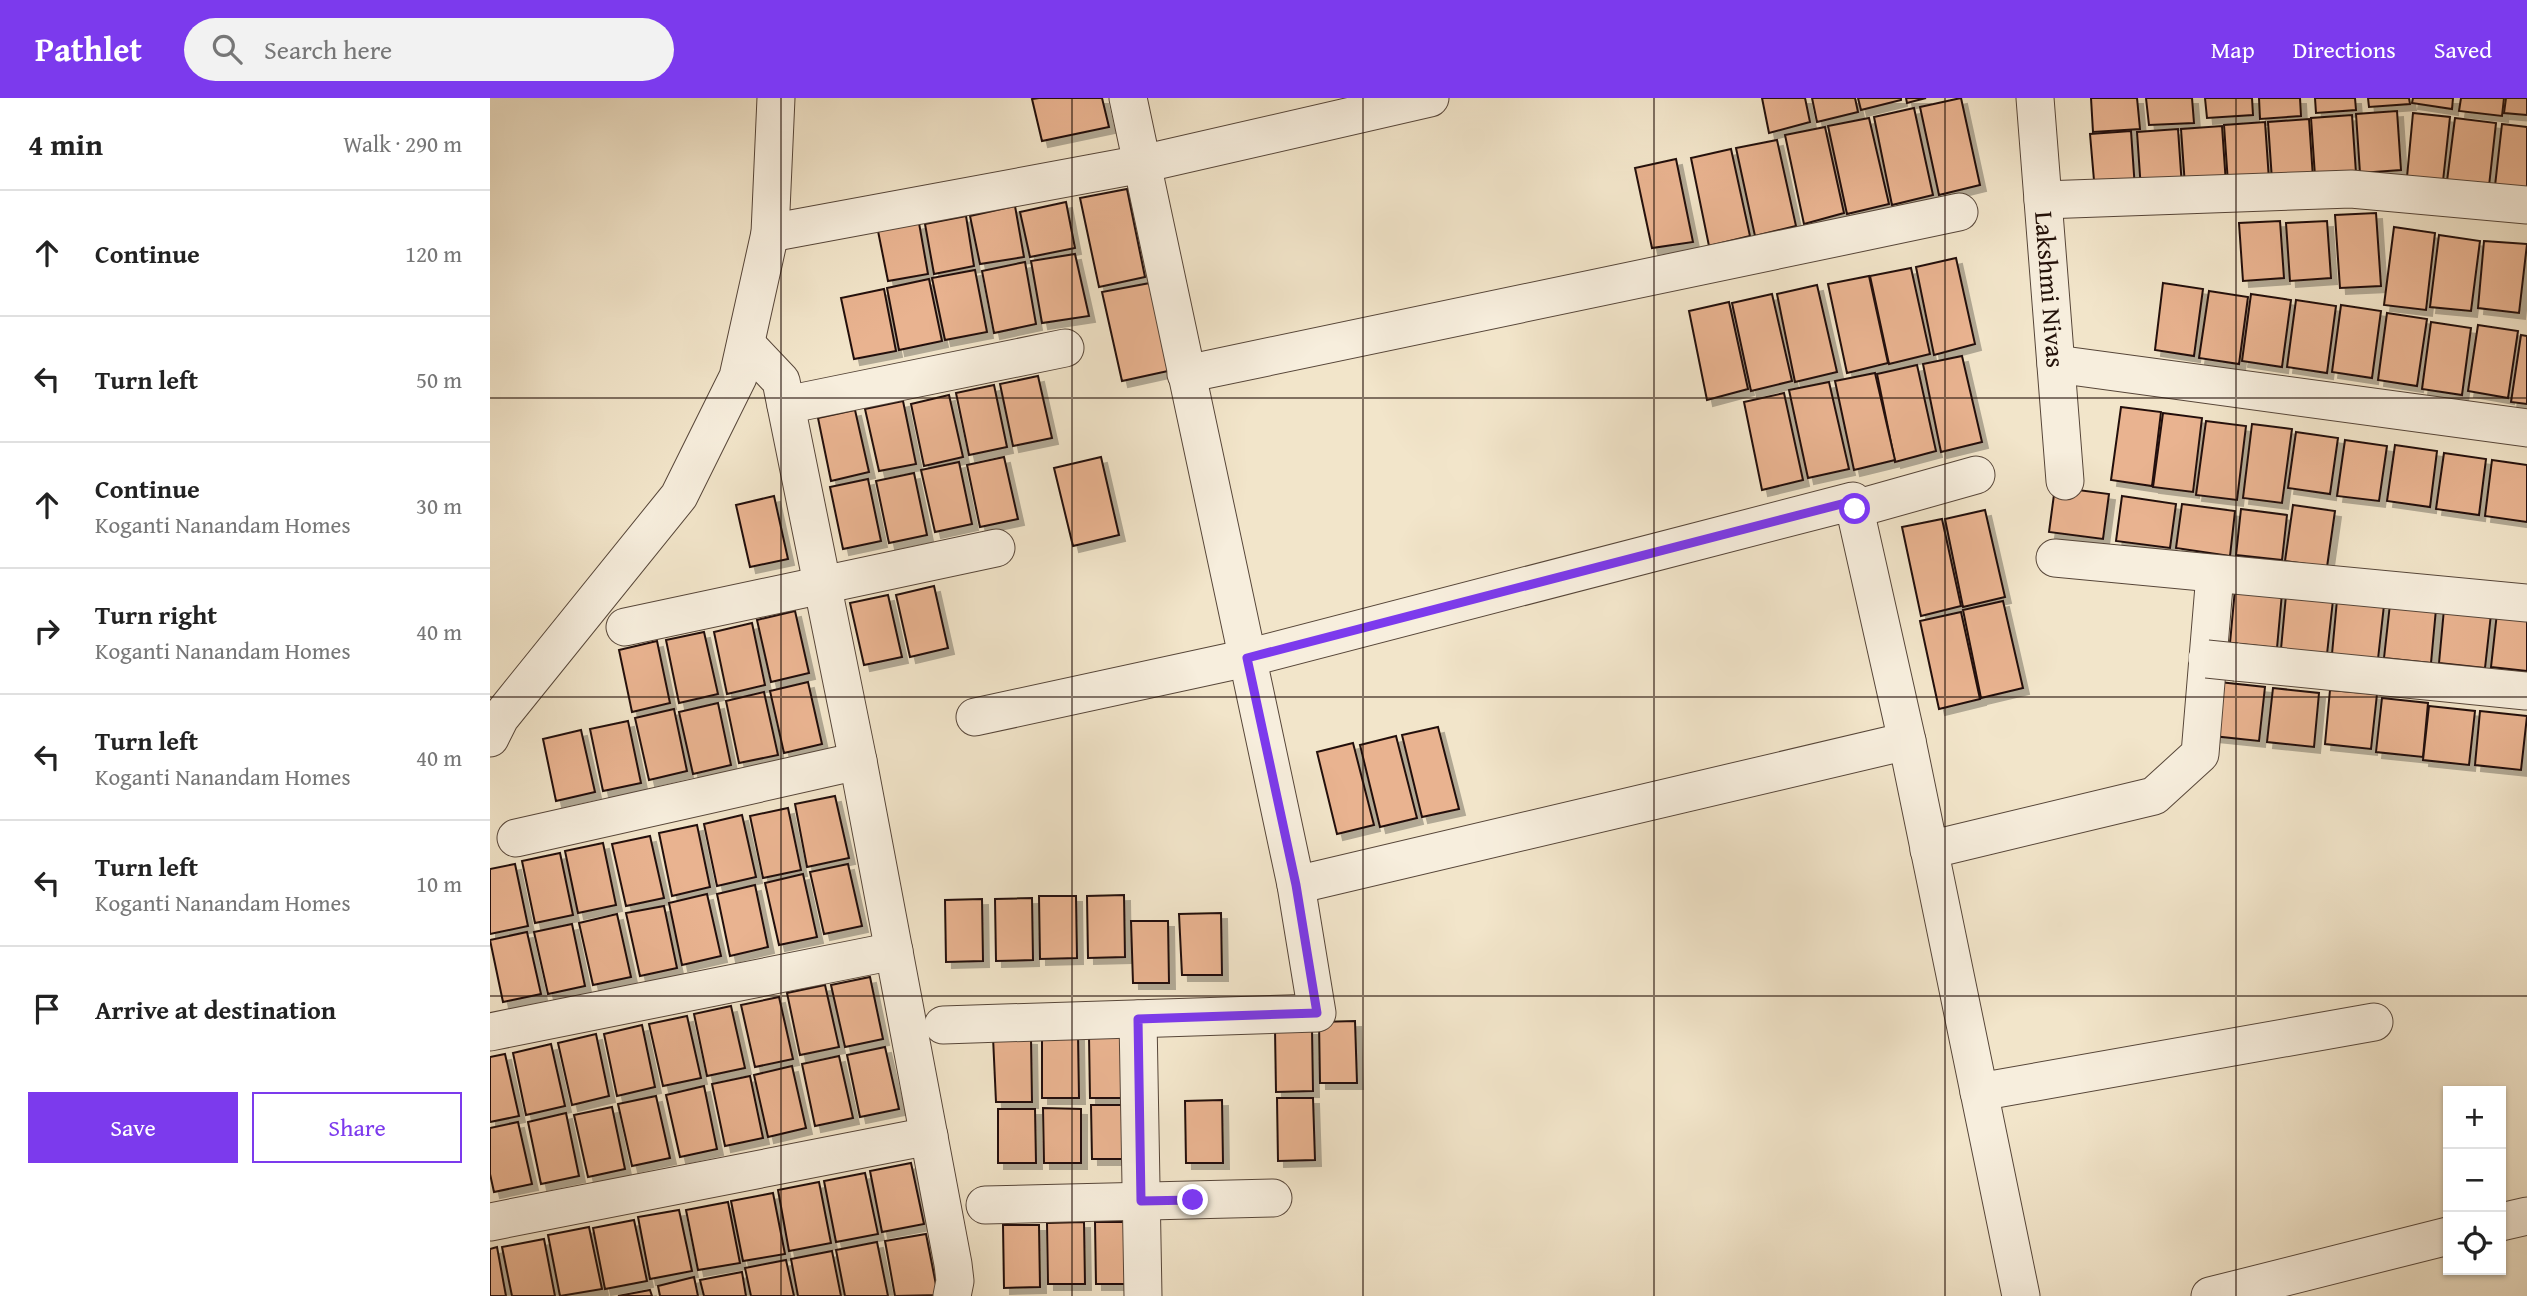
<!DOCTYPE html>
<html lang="en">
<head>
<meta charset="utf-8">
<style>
	body { margin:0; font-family:"Gentium Book Plus",serif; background:#f2f2f2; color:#222 }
	.controls { position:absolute; right:21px; bottom:21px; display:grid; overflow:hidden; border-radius:0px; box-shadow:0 2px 5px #0004 }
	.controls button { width:63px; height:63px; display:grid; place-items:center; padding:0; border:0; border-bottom:2px solid #e0e0e0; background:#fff; color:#222; font:35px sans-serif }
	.stop { position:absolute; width:21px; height:21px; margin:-16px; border:5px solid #7c3aed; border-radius:50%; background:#fff }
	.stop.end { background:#7c3aed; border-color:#fff; box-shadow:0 2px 7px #0008 }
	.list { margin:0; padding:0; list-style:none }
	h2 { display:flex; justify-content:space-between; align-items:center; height:91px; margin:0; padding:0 28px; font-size:30px }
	h2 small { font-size:23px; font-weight:400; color:#767676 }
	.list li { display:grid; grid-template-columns:46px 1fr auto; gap:21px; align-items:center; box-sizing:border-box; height:126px; padding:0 28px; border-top:2px solid #e0e0e0 }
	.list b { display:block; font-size:26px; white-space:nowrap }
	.list p { margin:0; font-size:23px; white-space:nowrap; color:#767676 }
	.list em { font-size:23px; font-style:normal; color:#767676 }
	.actions { display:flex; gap:14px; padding:21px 28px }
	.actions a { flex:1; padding:16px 0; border:2px solid #7c3aed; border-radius:0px; text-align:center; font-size:24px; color:#7c3aed }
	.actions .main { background:#7c3aed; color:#fff }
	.icon { flex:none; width:38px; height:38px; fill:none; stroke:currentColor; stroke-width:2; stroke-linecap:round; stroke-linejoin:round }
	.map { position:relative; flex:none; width:2037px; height:1198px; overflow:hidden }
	header { display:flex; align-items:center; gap:42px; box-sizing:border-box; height:98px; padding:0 35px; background:#7c3aed; color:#fff }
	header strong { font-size:33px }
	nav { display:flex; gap:38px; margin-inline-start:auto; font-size:24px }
	.search { width:490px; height:63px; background:#f2f2f2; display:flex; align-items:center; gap:18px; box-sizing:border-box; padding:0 24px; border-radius:38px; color:#767676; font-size:26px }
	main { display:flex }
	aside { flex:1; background:#fff }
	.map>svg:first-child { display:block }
	.building { fill:#e9b390; stroke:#231109; stroke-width:2; filter:url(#shadow) }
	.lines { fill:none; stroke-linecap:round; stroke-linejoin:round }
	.minor-casing { stroke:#574639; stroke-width:39 }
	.minor { stroke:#f7eedd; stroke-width:37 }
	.minor-bridge-casing { stroke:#574639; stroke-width:39; stroke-linecap:butt }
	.minor-bridge { stroke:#f7eedd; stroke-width:37 }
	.route { stroke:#7c3aed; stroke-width:9 }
	.grid { fill:none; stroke:#231109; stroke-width:2; stroke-opacity:0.55 }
	.labels { text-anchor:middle; stroke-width:5; stroke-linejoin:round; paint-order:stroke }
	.street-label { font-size:26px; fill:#231109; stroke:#f7eedd }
</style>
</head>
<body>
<header>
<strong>Pathlet</strong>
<div class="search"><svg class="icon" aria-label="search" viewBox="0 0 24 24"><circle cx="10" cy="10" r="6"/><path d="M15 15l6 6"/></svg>Search here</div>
<nav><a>Map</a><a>Directions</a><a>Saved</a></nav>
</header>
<main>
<aside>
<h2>4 min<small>Walk · 290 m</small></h2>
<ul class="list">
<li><svg class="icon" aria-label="ahead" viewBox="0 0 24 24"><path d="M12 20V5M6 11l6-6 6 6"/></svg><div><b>Continue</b></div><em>120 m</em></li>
<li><svg class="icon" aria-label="left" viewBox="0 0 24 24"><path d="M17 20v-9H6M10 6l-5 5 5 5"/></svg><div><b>Turn left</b></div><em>50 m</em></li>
<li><svg class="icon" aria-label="ahead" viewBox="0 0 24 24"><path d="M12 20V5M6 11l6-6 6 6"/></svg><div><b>Continue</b><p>Koganti Nanandam Homes</p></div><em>30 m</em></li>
<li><svg class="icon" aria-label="right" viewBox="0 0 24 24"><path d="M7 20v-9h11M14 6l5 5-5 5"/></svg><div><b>Turn right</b><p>Koganti Nanandam Homes</p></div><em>40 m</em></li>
<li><svg class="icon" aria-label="left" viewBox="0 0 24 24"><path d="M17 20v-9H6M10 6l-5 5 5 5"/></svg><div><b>Turn left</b><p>Koganti Nanandam Homes</p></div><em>40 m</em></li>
<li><svg class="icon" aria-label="left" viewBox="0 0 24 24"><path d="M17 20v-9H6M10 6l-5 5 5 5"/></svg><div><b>Turn left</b><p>Koganti Nanandam Homes</p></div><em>10 m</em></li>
<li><svg class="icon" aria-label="arrive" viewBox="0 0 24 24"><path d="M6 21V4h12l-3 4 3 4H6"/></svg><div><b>Arrive at destination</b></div></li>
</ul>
<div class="actions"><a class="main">Save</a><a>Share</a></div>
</aside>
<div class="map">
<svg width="2037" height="1198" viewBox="0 0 2037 1198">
	<defs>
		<filter id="shadow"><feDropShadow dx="6" dy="6" stdDeviation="0" flood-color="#0004"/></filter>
	</defs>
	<rect width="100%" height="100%" fill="#f2e5ca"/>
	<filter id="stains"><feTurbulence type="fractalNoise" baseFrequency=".00286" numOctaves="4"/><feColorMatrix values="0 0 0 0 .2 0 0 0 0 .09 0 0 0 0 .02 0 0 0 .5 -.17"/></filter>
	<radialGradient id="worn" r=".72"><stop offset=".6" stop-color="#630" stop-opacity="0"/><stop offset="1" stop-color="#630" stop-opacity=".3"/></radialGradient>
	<g class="building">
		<path d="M549,0H612L619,29L552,43L542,1Z"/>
		<path d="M1272,0H1315L1320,24L1279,35Z"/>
		<path d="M1322,0H1365L1368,14L1327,24Z"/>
		<path d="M1368,0H1411V2L1371,12Z"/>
		<path d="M1416,0H1436L1417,5Z"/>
		<path d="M1471,0L1490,87L1449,97L1430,9Z"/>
		<path d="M1601,0H1647L1650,31L1603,34Z"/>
		<path d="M1656,0H1702L1704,25L1659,27Z"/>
		<path d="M1715,0H1762L1763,17L1717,20Z"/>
		<path d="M1769,0H1810L1811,18L1770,21Z"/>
		<path d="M1825,0H1865L1866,12L1826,15Z"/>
		<path d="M1878,0H1919L1920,6L1879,9Z"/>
		<path d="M1923,0H1963L1962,11L1922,5Z"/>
		<path d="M1971,0H2014L2012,18L1969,13Z"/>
		<path d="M2016,0H2037V17L2014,15Z"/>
		<path d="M1424,10L1443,97L1402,107L1384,19Z"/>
		<path d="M1907,13L1911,72L1870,75L1866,16Z"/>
		<path d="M1923,15L1960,19L1953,83L1917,79Z"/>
		<path d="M1862,17L1866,75L1825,78L1821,20Z"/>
		<path d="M1379,20L1399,106L1357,116L1338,28Z"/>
		<path d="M1965,20L2006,25L1999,88L1957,83Z"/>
		<path d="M1819,21L1823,80L1782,82L1778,24Z"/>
		<path d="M1775,24L1779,82L1738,85L1734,27Z"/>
		<path d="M2012,26L2037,29V92L2005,88Z"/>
		<path d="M1732,28L1736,86L1695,88L1691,31Z"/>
		<path d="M1335,29L1354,115L1314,126L1295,37Z"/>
		<path d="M1688,31L1692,89L1651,92L1647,34Z"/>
		<path d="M1641,33L1645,91L1605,94L1600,36Z"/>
		<path d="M1287,42L1306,128L1265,138L1246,50Z"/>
		<path d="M1241,51L1260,138L1219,148L1201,60Z"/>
		<path d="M1186,61L1203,144L1162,150L1145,70Z"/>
		<path d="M637,91L655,179L609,189L590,100Z"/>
		<path d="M576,104L585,150L540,159L530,114Z"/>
		<path d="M525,108L534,159L490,166L480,118Z"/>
		<path d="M1886,115L1891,188L1850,190L1845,117Z"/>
		<path d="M476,118L484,168L444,176L435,126Z"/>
		<path d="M1790,123L1794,180L1753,183L1749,125Z"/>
		<path d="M1837,123L1841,180L1800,183L1796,125Z"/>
		<path d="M429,125L438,176L398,183L388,133Z"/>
		<path d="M1904,129L1945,135L1936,212L1894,207Z"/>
		<path d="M1949,137L1990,143L1981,213L1940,209Z"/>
		<path d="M1994,143L2037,146L2029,215L1988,210Z"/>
		<path d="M585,156L599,218L552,225L541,163Z"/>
		<path d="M1466,160L1485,246L1444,257L1426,169Z"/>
		<path d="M535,164L546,226L504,235L492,173Z"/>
		<path d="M1421,170L1440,256L1399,266L1380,178Z"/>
		<path d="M485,172L497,234L455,242L442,180Z"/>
		<path d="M1379,178L1398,265L1357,275L1338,186Z"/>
		<path d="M439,181L452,243L409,252L397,190Z"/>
		<path d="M660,185L678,273L632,283L612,194Z"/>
		<path d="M1673,185L1713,191L1704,258L1665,252Z"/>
		<path d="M1327,187L1347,274L1305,284L1287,196Z"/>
		<path d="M394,191L406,253L364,261L351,200Z"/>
		<path d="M1719,193L1758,199L1749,266L1709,260Z"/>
		<path d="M1282,196L1302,283L1261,293L1242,205Z"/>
		<path d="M1761,196L1801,202L1792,269L1752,263Z"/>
		<path d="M1806,202L1846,208L1837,275L1797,269Z"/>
		<path d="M1239,204L1258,291L1217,302L1199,213Z"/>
		<path d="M1851,207L1891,213L1882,280L1842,274Z"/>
		<path d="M1897,215L1937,221L1927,288L1888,282Z"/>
		<path d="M1941,224L1981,230L1972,297L1932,291Z"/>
		<path d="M1988,227L2028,233L2018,300L1978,293Z"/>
		<path d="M2031,237L2037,238V306L2021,304Z"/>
		<path d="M1472,258L1492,344L1451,354L1433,266Z"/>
		<path d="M1427,267L1446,353L1405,364L1387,276Z"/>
		<path d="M1385,275L1405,362L1364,372L1345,283Z"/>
		<path d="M548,278L562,340L523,348L510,286Z"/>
		<path d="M1339,284L1359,371L1318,380L1299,292Z"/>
		<path d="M504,287L517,349L479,357L466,295Z"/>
		<path d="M1294,295L1313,382L1272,392L1254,304Z"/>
		<path d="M459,297L473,359L434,368L421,306Z"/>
		<path d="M413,303L426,366L389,373L375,311Z"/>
		<path d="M1631,309L1671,314L1662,388L1621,382Z"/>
		<path d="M365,312L379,374L341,383L328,320Z"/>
		<path d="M1673,315L1712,320L1703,394L1663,389Z"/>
		<path d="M1716,323L1756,328L1747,402L1706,397Z"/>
		<path d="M1762,326L1802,331L1792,405L1753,400Z"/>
		<path d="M1806,334L1848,340L1840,396L1798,390Z"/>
		<path d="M1855,342L1897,348L1889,403L1847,398Z"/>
		<path d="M1905,347L1947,353L1940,409L1897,403Z"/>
		<path d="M1954,355L1996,361L1989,417L1946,411Z"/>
		<path d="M514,359L528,421L490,429L477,367Z"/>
		<path d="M611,359L629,437L583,448L564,370Z"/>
		<path d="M2002,362L2037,367V424L1995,418Z"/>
		<path d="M469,364L482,426L445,434L431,372Z"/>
		<path d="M424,375L437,437L399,445L386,383Z"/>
		<path d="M378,381L391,443L353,451L340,389Z"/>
		<path d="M1565,389L1619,396L1613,441L1559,434Z"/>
		<path d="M284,398L298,461L260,469L246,407Z"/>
		<path d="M1632,398L1686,406L1680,450L1626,443Z"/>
		<path d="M1692,406L1745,413L1740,458L1686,450Z"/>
		<path d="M1803,407L1845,413L1837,469L1795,463Z"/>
		<path d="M1751,411L1797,417L1792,462L1746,457Z"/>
		<path d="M1495,412L1515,499L1473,509L1455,421Z"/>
		<path d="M1452,421L1471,508L1431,518L1412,429Z"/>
		<path d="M444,488L458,550L420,559L406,497Z"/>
		<path d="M1745,491L1792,495L1787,550L1740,545Z"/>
		<path d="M398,497L412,559L374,567L360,505Z"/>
		<path d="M1796,497L1843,502L1837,556L1791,551Z"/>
		<path d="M1847,502L1894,507L1888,561L1842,556Z"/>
		<path d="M1513,503L1533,590L1491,600L1473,512Z"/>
		<path d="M1900,506L1946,511L1941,565L1894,560Z"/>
		<path d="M1954,511L2001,516L1995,570L1949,565Z"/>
		<path d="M305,513L319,575L281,584L267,522Z"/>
		<path d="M1471,514L1490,601L1449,611L1430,523Z"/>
		<path d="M2007,515L2037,518V573L2001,569Z"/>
		<path d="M262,525L275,587L237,596L224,534Z"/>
		<path d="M214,534L228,596L189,605L176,542Z"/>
		<path d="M167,543L180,605L142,614L129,552Z"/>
		<path d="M318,584L332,646L294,655L280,593Z"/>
		<path d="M1729,584L1775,589L1769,643L1723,638Z"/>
		<path d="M1783,590L1829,595L1824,649L1777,644Z"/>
		<path d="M1840,592L1887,596L1881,651L1835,646Z"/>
		<path d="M274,594L288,657L249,665L236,603Z"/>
		<path d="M1892,600L1938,605L1933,659L1886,654Z"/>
		<path d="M228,605L241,667L203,676L189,614Z"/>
		<path d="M1939,608L1985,613L1979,667L1933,662Z"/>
		<path d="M184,611L197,673L159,682L145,620Z"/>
		<path d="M1990,613L2037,618L2031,672L1985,667Z"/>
		<path d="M138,623L151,685L113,693L100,631Z"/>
		<path d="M948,629L969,711L932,719L912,637Z"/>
		<path d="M91,632L105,694L66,703L53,641Z"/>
		<path d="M906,638L927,720L890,729L870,647Z"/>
		<path d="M863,645L884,727L847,736L827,654Z"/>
		<path d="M345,698L359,760L317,769L305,706Z"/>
		<path d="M298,710L311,772L273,780L260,718Z"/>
		<path d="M252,717L266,779L227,788L214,726Z"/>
		<path d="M207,727L220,789L182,798L169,735Z"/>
		<path d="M160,738L174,800L136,808L122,746Z"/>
		<path d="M113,745L126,807L88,815L75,753Z"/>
		<path d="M70,755L83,817L45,825L32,763Z"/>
		<path d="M25,766L38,828L0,836V771Z"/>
		<path d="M358,766L372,828L334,836L320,774Z"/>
		<path d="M313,776L327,839L289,847L275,785Z"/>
		<path d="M265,787L278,849L240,858L227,796Z"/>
		<path d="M217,796L231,858L192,867L179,805Z"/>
		<path d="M634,797L635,859L598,860L597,798Z"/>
		<path d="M549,798H586L587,860L550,861Z"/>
		<path d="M542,800L543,862L506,863L505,801Z"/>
		<path d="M492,801L493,863L456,864L455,802Z"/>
		<path d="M174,808L187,870L150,878L136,815Z"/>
		<path d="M731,815L732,877H692L689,816Z"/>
		<path d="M127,816L141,879L103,887L89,825Z"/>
		<path d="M641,823H678L679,885H643Z"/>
		<path d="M82,826L95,888L58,896L44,834Z"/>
		<path d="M37,834L51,896L13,904L0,842Z"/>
		<path d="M380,879L393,941L355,949L341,887Z"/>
		<path d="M335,887L349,949L310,957L297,895Z"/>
		<path d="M289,899L303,961L265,969L251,907Z"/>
		<path d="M241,908L255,970L217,978L204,916Z"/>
		<path d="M197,918L211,980L173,988L159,926Z"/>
		<path d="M865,923L867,985H830L829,924Z"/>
		<path d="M152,927L165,989L127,998L114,936Z"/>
		<path d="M785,931H822L823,993L786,994Z"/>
		<path d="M106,936L119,998L82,1007L68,945Z"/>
		<path d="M588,937L589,1000H552V938Z"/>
		<path d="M599,938H636L637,1000H600Z"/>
		<path d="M503,939L541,941L542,1004H506Z"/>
		<path d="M61,946L75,1008L36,1017L23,955Z"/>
		<path d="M395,949L409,1011L370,1019L357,957Z"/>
		<path d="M15,956L29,1018L0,1024V959Z"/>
		<path d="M349,958L363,1020L325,1028L312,966Z"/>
		<path d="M302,968L316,1030L278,1039L264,977Z"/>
		<path d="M260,978L273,1040L235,1048L222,986Z"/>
		<path d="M214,988L227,1051L190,1059L176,997Z"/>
		<path d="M166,998L180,1060L142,1068L128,1006Z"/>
		<path d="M787,1000H823L825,1062L788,1063Z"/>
		<path d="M732,1002L733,1065H696L695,1003Z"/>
		<path d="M601,1007H639V1061H602Z"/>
		<path d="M122,1009L135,1071L98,1079L84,1017Z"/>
		<path d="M553,1010L591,1011V1065H554Z"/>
		<path d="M508,1011H545L546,1065H508Z"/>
		<path d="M76,1015L89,1078L51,1086L38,1024Z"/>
		<path d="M28,1024L42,1086L4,1094L0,1076V1030Z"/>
		<path d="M421,1065L434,1126L392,1134L380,1073Z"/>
		<path d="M375,1075L388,1136L346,1144L334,1083Z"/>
		<path d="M329,1084L341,1145L299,1153L288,1092Z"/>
		<path d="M283,1095L295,1156L253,1163L241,1103Z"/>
		<path d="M238,1104L250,1165L208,1172L196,1112Z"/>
		<path d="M189,1112L202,1173L160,1181L148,1119Z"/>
		<path d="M144,1122L157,1183L115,1191L103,1130Z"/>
		<path d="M594,1124L595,1186H558L557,1125Z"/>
		<path d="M605,1124H642L643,1186H606Z"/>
		<path d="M513,1127H549L550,1189L514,1190Z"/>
		<path d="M99,1129L112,1191L70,1198L58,1137Z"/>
		<path d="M436,1136L448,1197L405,1198L395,1143Z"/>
		<path d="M54,1141L65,1198H22L12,1149Z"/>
		<path d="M387,1144L398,1198H355L346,1152Z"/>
		<path d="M7,1149L16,1198H0V1151Z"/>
		<path d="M342,1153L351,1198H308L301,1161Z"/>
		<path d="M296,1162L304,1198H261L255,1170Z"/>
		<path d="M252,1174L256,1198H214L210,1182Z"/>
		<path d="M204,1179L208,1198H170L168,1188Z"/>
		<path d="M160,1192L162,1198H128Z"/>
	</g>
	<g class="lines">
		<defs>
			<g id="minor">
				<path d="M638,0L806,787L1417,643"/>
				<path id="s1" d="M1545,0L1575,383"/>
				<path d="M1553,102L1861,91L2037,107"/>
				<path d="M280,135L652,66L940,0"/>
				<path d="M1566,266L2037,330"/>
				<path d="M696,276L1469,114"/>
				<path d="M296,307L575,250"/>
				<path d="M1365,411L1486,377"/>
				<path d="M1565,460L2037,505"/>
				<path d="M135,529L506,450"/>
				<path d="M1746,564L2036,593"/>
				<path d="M485,619L757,560L1363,403L1417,643L1531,1198"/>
				<path d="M0,640L10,620L189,398L248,279L280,135L286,0"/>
				<path d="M368,663L463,1166L465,1183L462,1198"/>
				<path d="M26,740L368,663L291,283L256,246"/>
				<path d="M1439,752L1664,698L1710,656L1725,476"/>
				<path d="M648,921L653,1198"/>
				<path d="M453,927L827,915L806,787"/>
				<path d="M0,934L404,853"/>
				<path d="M1489,994L1884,924"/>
				<path d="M495,1107L783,1100"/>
				<path d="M0,1124L439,1038"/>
				<path d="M2011,1124L2037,1118"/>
				<path d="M1720,1198L1958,1138"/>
			</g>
		</defs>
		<use href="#minor" class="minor-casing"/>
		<use href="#minor" class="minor"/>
		<defs>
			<path id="minor-bridge" d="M1717,561L1746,564"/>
		</defs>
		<use href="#minor-bridge" class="minor-bridge-casing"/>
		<use href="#minor-bridge" class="minor-bridge"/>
	</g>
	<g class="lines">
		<path class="route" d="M703,1102L651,1103L648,921L827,915L806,787L757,560L1363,403L1365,411"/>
	</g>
	<path class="grid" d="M291,0V1198M582,0V1198M873,0V1198M1164,0V1198M1455,0V1198M1746,0V1198M0,300H2037M0,599H2037M0,898H2037"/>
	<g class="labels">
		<g class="street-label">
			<text dy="9" stroke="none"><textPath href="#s1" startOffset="192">Lakshmi Nivas</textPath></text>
		</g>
	</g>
	<rect width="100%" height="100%" filter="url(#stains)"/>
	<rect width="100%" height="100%" fill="url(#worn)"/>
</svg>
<div class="controls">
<button>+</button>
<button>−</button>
<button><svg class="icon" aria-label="locate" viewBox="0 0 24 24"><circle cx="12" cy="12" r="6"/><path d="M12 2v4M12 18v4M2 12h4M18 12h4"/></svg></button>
</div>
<div class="stop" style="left:1365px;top:411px"></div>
<div class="stop end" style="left:703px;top:1102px"></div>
</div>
</main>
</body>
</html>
